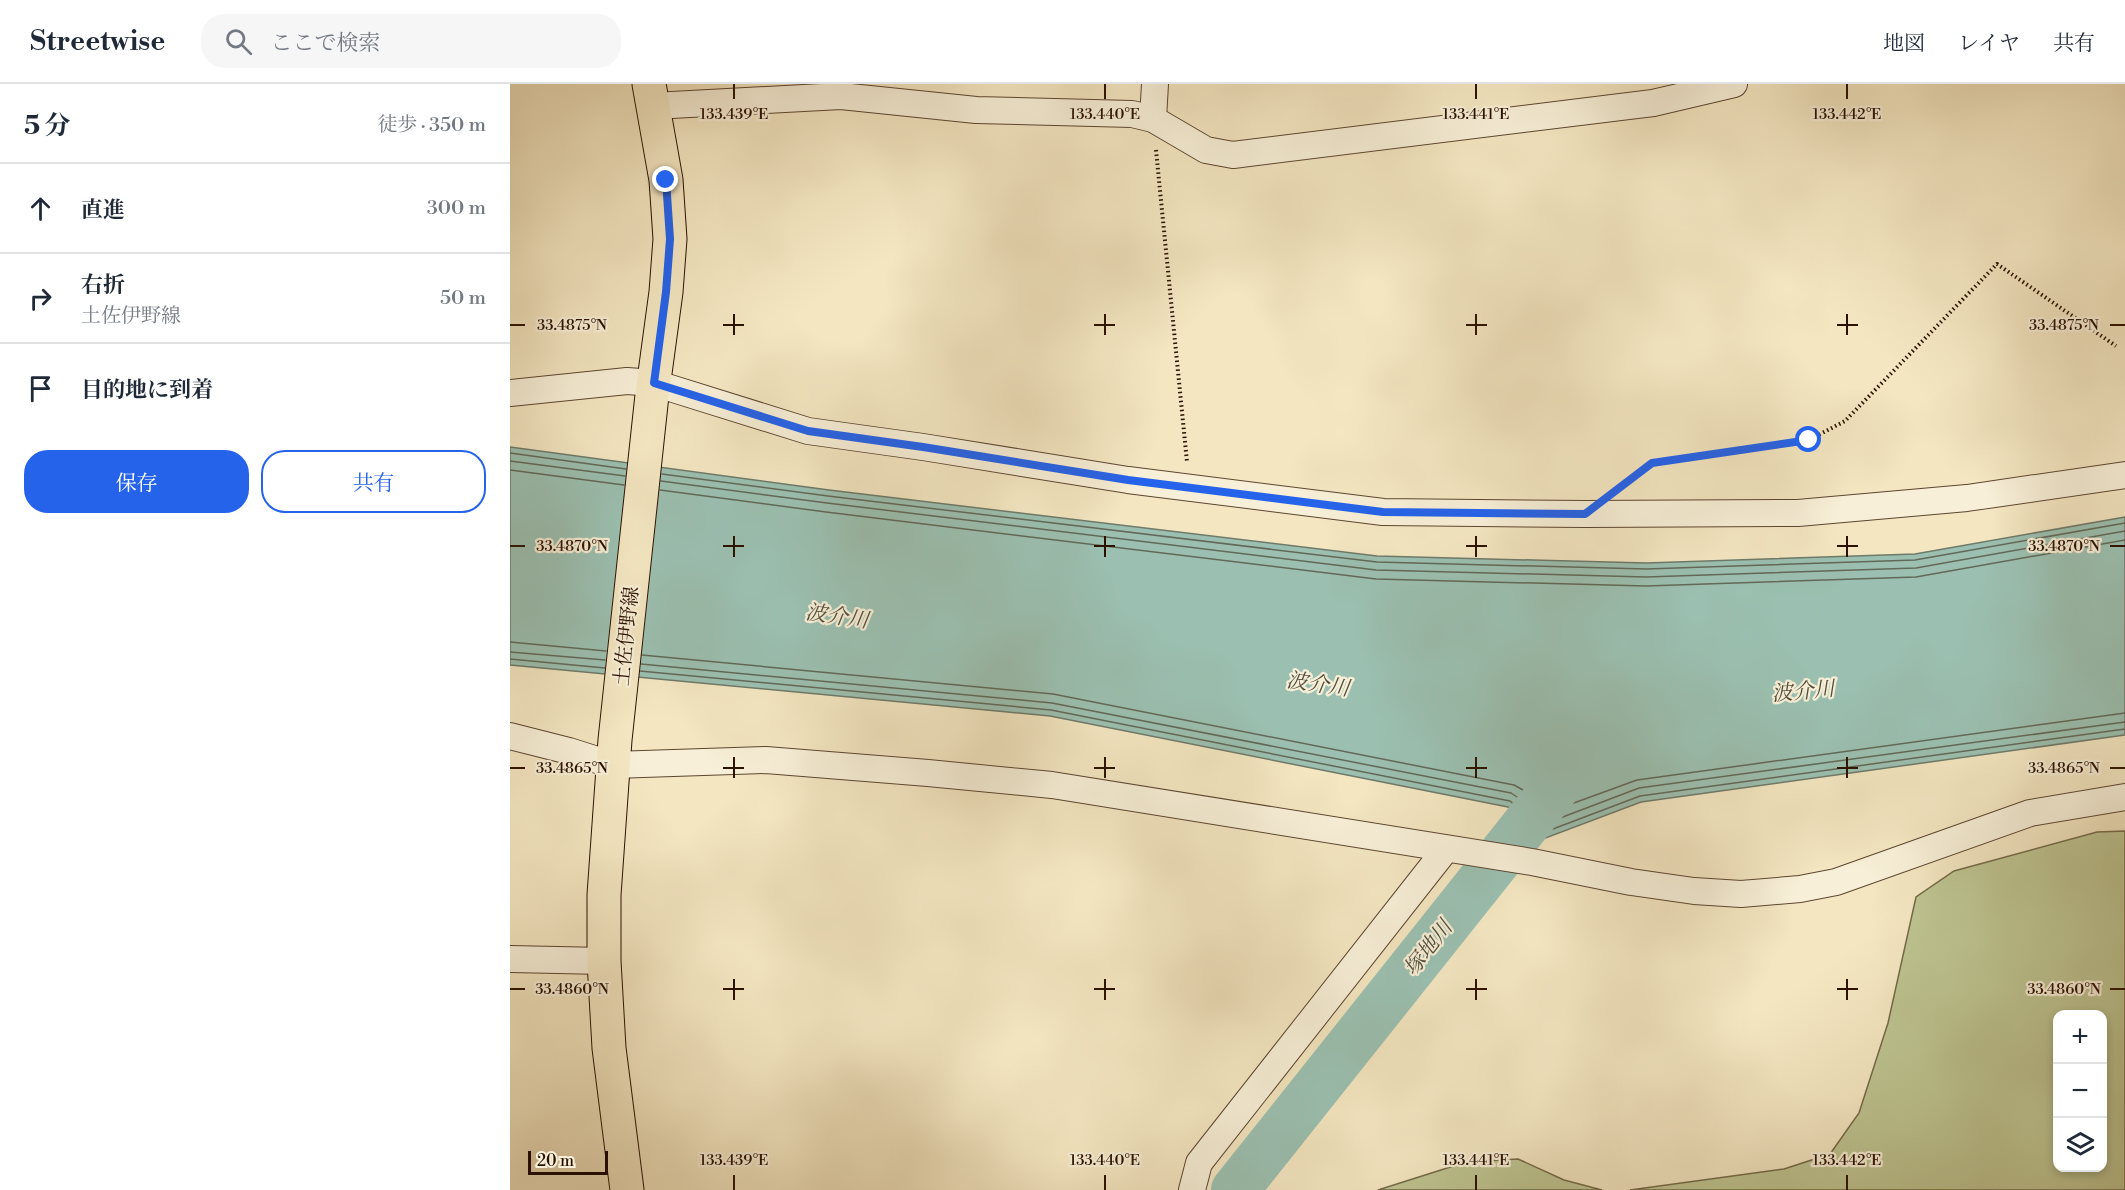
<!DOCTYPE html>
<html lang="ja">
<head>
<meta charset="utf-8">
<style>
	body { margin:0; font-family:"Libre Bodoni","Noto Serif JP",serif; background:#f6f6f7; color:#1f2937 }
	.controls { position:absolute; right:18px; bottom:18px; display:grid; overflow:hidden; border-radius:12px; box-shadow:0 3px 9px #0003 }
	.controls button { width:54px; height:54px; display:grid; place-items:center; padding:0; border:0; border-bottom:2px solid #e0e1e3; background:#fff; color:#1f2937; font:30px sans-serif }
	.scale { position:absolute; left:18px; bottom:15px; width:80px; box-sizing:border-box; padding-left:6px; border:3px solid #2b1100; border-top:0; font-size:16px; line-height:21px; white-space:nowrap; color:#2b1100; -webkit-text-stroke:4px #f7efd7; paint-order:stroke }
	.stop { position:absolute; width:18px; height:18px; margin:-14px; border:4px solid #2563eb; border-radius:50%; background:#fff }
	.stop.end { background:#2563eb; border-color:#fff; box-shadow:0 2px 6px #0008 }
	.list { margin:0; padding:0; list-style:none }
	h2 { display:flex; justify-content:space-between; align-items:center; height:78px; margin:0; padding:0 24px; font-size:26px }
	h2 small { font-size:20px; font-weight:400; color:#747a83 }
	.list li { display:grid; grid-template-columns:39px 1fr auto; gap:18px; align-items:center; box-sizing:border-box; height:90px; padding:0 24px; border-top:2px solid #e0e1e3 }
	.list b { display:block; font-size:22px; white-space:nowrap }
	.list p { margin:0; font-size:20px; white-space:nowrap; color:#747a83 }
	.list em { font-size:20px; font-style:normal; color:#747a83 }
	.actions { display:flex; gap:12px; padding:18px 24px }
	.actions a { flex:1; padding:14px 0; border:2px solid #2563eb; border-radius:24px; text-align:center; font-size:21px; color:#2563eb }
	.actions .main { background:#2563eb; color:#fff }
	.icon { flex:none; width:33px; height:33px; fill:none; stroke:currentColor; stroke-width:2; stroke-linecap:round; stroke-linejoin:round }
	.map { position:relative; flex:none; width:1615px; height:1106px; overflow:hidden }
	header { display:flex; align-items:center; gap:36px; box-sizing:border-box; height:84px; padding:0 30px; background:#fff; border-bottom:2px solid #e0e1e3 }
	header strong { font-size:28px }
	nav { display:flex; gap:33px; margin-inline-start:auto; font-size:21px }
	.search { width:420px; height:54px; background:#f6f6f7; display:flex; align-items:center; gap:15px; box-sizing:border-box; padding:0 21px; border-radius:24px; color:#747a83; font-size:22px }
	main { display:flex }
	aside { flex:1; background:#fff }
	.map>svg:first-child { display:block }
	.green { fill:#bdc491; stroke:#746a48; stroke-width:1.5; fill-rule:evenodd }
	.water { fill:#9bc0b1; stroke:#6e7a6a; stroke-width:1.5 }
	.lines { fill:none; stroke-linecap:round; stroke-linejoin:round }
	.shore { stroke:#636858; stroke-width:1.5 }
	.river { stroke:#9bc0b1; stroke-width:48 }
	.minor-casing { stroke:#5d4630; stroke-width:28 }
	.primary-casing { stroke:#2b1100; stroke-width:35 }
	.path { stroke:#2b1100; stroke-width:4; stroke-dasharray:1.5 3; stroke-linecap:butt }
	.minor { stroke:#f7efd7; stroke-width:26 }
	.primary { stroke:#f3e6c1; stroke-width:33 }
	.route { stroke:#2563eb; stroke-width:8 }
	.ticks { fill:none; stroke:#2b1100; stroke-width:2 }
	.labels { text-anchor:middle; stroke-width:4.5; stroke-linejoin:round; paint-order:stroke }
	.street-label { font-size:20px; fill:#2b1100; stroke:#f7efd7 }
	.water-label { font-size:21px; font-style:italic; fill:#524e3e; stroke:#f7efd7 }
	.ticks-label { font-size:15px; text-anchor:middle; fill:#2b1100; stroke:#f7efd7; stroke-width:4.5; stroke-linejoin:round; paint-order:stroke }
</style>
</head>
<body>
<header>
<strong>Streetwise</strong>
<div class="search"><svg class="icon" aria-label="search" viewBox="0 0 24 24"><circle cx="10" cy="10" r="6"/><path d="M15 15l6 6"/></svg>ここで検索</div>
<nav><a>地図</a><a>レイヤ</a><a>共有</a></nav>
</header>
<main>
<aside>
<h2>5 分<small>徒歩 · 350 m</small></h2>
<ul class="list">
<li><svg class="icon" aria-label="ahead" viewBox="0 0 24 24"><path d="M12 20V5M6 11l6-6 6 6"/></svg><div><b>直進</b></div><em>300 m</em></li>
<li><svg class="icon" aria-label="right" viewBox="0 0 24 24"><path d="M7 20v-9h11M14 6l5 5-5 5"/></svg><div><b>右折</b><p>土佐伊野線</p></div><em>50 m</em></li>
<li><svg class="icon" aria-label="arrive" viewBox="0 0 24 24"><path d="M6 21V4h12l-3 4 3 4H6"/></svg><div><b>目的地に到着</b></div></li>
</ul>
<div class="actions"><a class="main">保存</a><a>共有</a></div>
</aside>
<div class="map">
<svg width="1615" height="1106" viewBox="0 0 1615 1106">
	<rect width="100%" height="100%" fill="#f3e6c1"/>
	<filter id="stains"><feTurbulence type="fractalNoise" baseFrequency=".00333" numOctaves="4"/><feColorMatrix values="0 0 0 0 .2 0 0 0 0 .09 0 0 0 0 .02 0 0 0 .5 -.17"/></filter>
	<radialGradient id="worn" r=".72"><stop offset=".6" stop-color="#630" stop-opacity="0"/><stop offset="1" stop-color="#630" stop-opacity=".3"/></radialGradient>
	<g class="green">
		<path d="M1615,747V1106H1120L1274,1085L1320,1070L1349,1029L1378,939L1406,813L1444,787L1587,748ZM1592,930V1084H1548V930Z"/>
		<path d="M1008,1075L1054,1096L1092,1106H868L956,1078Z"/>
	</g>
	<path class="water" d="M0,363L319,406L867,472L1136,479L1405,470L1615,433V651L1131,718L1033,755L998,723L540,632L0,581Z"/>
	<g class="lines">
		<g class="shore">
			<path d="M0,369L116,385"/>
			<path d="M0,377L115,392"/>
			<path d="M0,386L114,401"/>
			<path d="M152,390L318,412L867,478L1136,485L1405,476L1615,439"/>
			<path d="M151,397L317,419L866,486L1136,493L1406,484L1615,447"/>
			<path d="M150,406L316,428L866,495L1136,502L1406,493L1615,456"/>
			<path d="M0,558L96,567"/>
			<path d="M0,568L95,576"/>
			<path d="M132,571L543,610L1004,701L1013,706L1039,728L1127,696L1615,629"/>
			<path d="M0,575L95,584"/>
			<path d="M131,580L542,619L1001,709L1007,713L1037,739L1129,704L1615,638"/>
			<path d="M130,587L541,626L1000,717L1035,748L1130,712L1615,645"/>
		</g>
		<path class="river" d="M725,1106L1057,689"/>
		<defs>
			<g id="minor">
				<path d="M143,22L331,12L466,26L622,30L643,35L696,66L723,71L1143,19L1224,0"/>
				<path d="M643,35L645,0"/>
				<path d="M0,309L117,297L144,299L298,347L413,363L618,396L873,428L1075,430L1288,429L1457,414L1615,391"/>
				<path d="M0,652L59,667L103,681L256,676L418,689L542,701L1022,778L1121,798L1184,807L1231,810L1290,805L1326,798L1520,729L1615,713"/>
				<path d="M0,875L94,877"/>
				<path d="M682,1106L689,1079L936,765"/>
			</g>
			<path id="primary" d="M117,1106L99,964L94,877V811L105,656L142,311L156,208L160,155L156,96L139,0"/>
		</defs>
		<use href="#minor" class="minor-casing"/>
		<use href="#primary" class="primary-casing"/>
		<g class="path">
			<path d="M646,66L677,378"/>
			<path d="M1109,404L1142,379L1299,356L1335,337L1487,180L1606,262"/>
		</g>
		<use href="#minor" class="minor"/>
		<use href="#primary" class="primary"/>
	</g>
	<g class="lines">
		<path class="route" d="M156,96L160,155L156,208L144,299L298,347L413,363L618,396L873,428L1075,430L1142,379L1299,356"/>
	</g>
	<path class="ticks" d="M224,0V15M595,0V15M966,0V15M1337,0V15M224,230V251M595,230V251M966,230V251M1337,230V251M0,241H15M213,241H234M584,241H605M956,241H977M1327,241H1348M1600,241H1615M224,452V473M595,452V473M966,452V473M1337,452V473M0,462H15M213,462H234M584,462H605M956,462H977M1327,462H1348M1600,462H1615M224,673V694M595,673V694M966,673V694M1337,673V694M0,684H15M213,684H234M584,684H605M956,684H977M1327,684H1348M1600,684H1615M224,895V916M595,895V916M966,895V916M1337,895V916M0,905H15M213,905H234M584,905H605M956,905H977M1327,905H1348M1600,905H1615M224,1091V1106M595,1091V1106M966,1091V1106M1337,1091V1106"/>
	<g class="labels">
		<g class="street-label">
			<text transform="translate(116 552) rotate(-84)" y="7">土佐伊野線</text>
		</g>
		<g class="water-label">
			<text transform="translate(327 532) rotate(8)" y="7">波介川</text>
			<text transform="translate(808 600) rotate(8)" y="7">波介川</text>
			<text transform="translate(1293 607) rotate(-5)" y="7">波介川</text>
			<text transform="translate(918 864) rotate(-52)" y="7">塚地川</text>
		</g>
	</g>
	<g class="ticks-label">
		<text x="224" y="35">133.439°E</text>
		<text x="595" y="35">133.440°E</text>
		<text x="966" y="35">133.441°E</text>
		<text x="1337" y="35">133.442°E</text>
		<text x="62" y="246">33.4875°N</text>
		<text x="1554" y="246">33.4875°N</text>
		<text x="62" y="467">33.4870°N</text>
		<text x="1554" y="467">33.4870°N</text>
		<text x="62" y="689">33.4865°N</text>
		<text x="1554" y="689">33.4865°N</text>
		<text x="62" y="910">33.4860°N</text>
		<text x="1554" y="910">33.4860°N</text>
		<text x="224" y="1081">133.439°E</text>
		<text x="595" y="1081">133.440°E</text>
		<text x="966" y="1081">133.441°E</text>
		<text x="1337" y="1081">133.442°E</text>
	</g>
	<rect width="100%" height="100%" filter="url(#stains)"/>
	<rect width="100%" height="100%" fill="url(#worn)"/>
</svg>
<div class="controls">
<button>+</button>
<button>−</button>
<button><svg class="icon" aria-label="layers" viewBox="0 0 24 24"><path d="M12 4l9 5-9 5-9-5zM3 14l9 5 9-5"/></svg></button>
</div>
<div class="scale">20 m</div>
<div class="stop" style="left:1299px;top:356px"></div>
<div class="stop end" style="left:156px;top:96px"></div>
</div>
</main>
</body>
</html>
